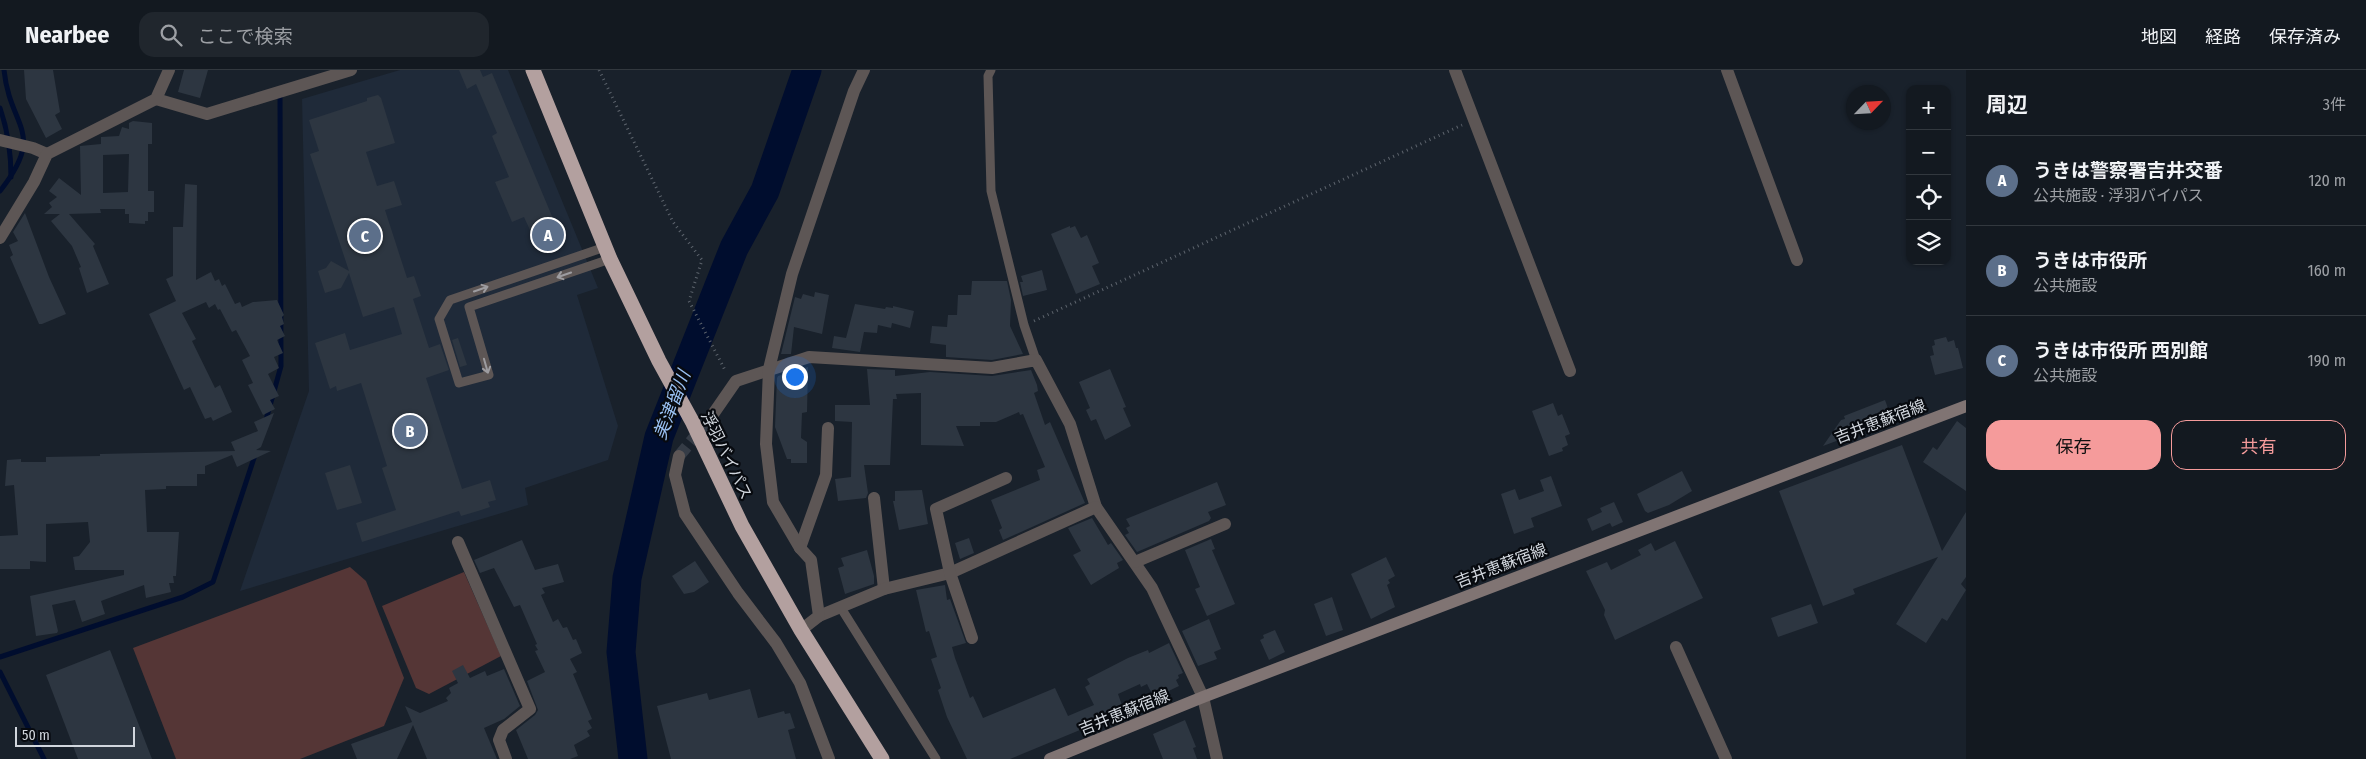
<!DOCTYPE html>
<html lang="ja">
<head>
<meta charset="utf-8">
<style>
	body { margin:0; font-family:"Fira Sans Condensed","Noto Sans JP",sans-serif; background:#20262d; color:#f1f3f6 }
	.controls { position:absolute; right:15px; top:15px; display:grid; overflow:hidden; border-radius:10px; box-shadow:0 1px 4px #0004 }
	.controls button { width:45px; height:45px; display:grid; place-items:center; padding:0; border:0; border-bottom:1px solid #32383e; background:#131920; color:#f1f3f6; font:25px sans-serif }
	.compass { position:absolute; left:1846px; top:15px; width:45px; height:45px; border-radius:50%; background:#131920; box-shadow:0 1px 4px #0004; rotate:65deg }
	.scale { position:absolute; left:15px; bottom:12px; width:120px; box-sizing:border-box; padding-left:5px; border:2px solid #d1d6dd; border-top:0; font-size:14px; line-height:18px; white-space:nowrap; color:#d1d6dd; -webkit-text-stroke:4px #070a0f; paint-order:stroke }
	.you { position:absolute; left:794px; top:306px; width:18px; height:18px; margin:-12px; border:4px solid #fff; border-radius:50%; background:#1a73e8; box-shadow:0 0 0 8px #1a73e833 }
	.badge { display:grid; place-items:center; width:32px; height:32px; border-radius:50%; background:#f59b9b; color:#fff; font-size:16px; font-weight:700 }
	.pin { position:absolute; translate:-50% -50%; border:2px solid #fff; box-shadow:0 1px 5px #0006 }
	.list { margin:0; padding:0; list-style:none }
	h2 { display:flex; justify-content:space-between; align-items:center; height:65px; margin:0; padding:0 20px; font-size:21px }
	h2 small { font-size:16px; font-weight:400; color:#9da0a5 }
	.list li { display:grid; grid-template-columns:32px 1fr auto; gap:15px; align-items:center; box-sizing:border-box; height:90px; padding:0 20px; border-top:1px solid #32383e }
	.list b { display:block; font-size:19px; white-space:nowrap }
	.list p { margin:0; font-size:16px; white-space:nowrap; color:#9da0a5 }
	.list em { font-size:16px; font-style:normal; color:#9da0a5 }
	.actions { display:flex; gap:10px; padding:15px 20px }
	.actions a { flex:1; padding:11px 0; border:1px solid #f59b9b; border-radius:15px; text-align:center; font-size:18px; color:#f59b9b }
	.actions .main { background:#f59b9b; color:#111 }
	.icon { flex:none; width:28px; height:28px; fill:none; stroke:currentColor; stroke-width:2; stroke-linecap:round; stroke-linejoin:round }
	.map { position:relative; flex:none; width:1966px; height:689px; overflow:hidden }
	header { display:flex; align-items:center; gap:30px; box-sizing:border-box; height:70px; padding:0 25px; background:#131920; border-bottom:1px solid #32383e }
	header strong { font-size:24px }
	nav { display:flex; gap:28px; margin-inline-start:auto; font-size:18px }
	.search { width:350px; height:45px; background:#20262d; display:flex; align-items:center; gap:12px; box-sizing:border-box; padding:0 18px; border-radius:15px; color:#9da0a5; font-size:19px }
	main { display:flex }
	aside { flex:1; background:#131920 }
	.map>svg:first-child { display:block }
	.built { fill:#1f2a39 }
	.green { fill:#553636 }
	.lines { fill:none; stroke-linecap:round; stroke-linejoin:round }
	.stream { stroke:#000d2e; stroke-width:5 }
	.river { stroke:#000d2e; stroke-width:29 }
	.building { fill:#2d3641; fill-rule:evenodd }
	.street-tunnel { stroke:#353c46; stroke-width:12; stroke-dasharray:12 6; stroke-linecap:butt }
	.path { stroke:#5d646d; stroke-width:3; stroke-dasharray:1 4; stroke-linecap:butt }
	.lane { stroke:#5d5655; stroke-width:9 }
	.street { stroke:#5d5655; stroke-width:12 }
	.secondary { stroke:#807473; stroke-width:12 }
	.highway { stroke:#b3a09f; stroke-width:15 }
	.oneway { stroke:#9d9ca0 }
	.labels { text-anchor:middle; stroke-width:4.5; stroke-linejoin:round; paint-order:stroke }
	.street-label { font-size:16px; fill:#d1d6dd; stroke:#070a0f }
	.water-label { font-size:18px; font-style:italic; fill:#9bc2f4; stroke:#070a0f }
</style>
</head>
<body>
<header>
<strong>Nearbee</strong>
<div class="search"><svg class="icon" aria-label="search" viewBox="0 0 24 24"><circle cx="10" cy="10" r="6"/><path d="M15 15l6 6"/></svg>ここで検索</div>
<nav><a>地図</a><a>経路</a><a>保存済み</a></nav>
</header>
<main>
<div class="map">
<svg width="1966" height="689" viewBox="0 0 1966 689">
	<rect width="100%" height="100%" fill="#19212b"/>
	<path class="built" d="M400,0H508L598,218L577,225L618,356L608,390L525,418L528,435L240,521L309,321L302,29Z"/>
	<g class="green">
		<path d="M350,497L366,511L404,608L384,656L300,689H176L133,578Z"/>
		<path d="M464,502L501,586L429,624L416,618L382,536Z"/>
	</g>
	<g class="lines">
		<g class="stream">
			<path d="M0,38C8,61 11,82 11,107"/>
			<path d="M0,121C47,61 10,59 4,0"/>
			<path d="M266,350L281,296L280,25"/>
			<path d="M0,587L183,527L213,512L255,385"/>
			<path d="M0,602L44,689"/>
		</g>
		<path class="river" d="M633,689L621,582L627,508L659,367L734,178L765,121L807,0"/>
	</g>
	<g class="building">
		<path d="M24,0H53L60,42L55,45L62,59L46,68L26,29Z"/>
		<path d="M184,0H208L200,28L178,22Z"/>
		<path d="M459,0H480L483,7L492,3L554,151L556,150L565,168L539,180L524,147L512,152L495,112L509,107L492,66L497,63L476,14L467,19Z"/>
		<path d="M378,25L381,28L395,73L366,82L377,116L394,111L402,135L385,140L407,208L414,206L421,226L413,229L429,278L440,274L449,300L426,308L462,419L490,410L496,430L488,432L490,437L478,441L461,446L459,441L362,472L356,453L396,440L382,398L387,396L361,313L337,321L336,316L330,319L315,273L345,263L350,280L402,264L394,237L363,247L349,203L341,218L325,223L318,201L326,198L331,191L349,201L310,84L319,81L309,50L367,31V28Z"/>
		<path d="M133,51L152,53V74H148V121H154V142H148V151H145V154L129,153V144H125V139H100L101,143L69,144L95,174L93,176L109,214L87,223L79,198L81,197L72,176L51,151L60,144H44L52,137L49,133L57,127L49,121L59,108L81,125L80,76L101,74V67L119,66L122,57L129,59V53ZM129,84L128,122L103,123V85Z"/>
		<path d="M185,114L197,115L196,210L211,202L215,211L219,209L222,216L225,214L235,234L240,232L242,237L253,232L277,230L284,245L282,247L284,254L280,256L285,266L277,270L283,283L274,287L279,298L268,304L279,326L270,330L275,339L263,345L248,315L253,313L242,290L250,286L236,260L232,262L220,239L218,240L215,234L209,238L206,232L182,243L196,269L192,271L215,318L220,315L232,342L213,351L211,347L205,349L190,317L184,320L149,244L176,231L166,209L173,206V157H183Z"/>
		<path d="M25,143L49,207L66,244L42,254H39L10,187L13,185L9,175L18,171L13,162Z"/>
		<path d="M1070,156V158L1075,156L1081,168L1087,165L1099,193L1092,196L1100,214L1076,224L1051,164Z"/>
		<path d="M1042,200L1047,220L1023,226L1020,212H1023L1021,206Z"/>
		<path d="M972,211H1007L1011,230L1010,256L1023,284L992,290L946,287V275L930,273L932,256L947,257L948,245H957L958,225H971Z"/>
		<path d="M815,222L829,225L822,264L794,257L791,284H781L795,227L801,229L803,224L814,227Z"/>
		<path d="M855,234L885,239L886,237L893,238V236L914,241L910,258L892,253L891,258L878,255L877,263L864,262L860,282L832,278L834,266L846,268Z"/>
		<path d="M1946,267L1948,272L1954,270L1956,278H1958L1963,298L1935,305L1930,286L1934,285L1932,276L1935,275L1934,270Z"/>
		<path d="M458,268L467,295L460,297L452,270Z"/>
		<path d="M808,297L807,342L802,343L801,368L807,372V393H791V389H787L775,357L777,308L778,306Z"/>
		<path d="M867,299L895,300V306L930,302L992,306L1031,300L1037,315L1038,321L1034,323L1045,355L1050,352L1085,433L1003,470L999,460L1002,458L991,430L1040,410L1037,400L1045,397L1023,344L1020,345L1019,342L996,352H980V356H956L964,376L921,375V323L896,324L897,329H893L890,395H864L868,423L866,428L838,431L835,409L851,407L852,352L835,351V335H870Z"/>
		<path d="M1110,299L1126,337L1123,338L1131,356L1105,370L1096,349L1091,351L1086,340L1090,338L1079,312Z"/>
		<path d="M1885,330L1892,350L1823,376L1841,350L1845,349L1844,346Z"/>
		<path d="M1553,333L1558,346L1562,344L1570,364L1565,366L1568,375L1562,378L1563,381L1549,386L1532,341Z"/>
		<path d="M274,343L261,377L256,380L271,381L237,397L232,385L205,396V404H197V416H166V419L145,420L147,462H179L176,506H173L174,513H169L171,522L146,528L144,515L101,531L105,544L82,552L75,530L52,535L58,561L57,563L36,566L30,526L124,505V500H75L73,487L79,486L90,472L88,452L46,454V492L30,491V499H0V466L18,465L14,415L5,416L7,390L21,389V392H46V387L100,386V384L235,381L231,372L258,361L254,352Z"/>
		<path d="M1957,351L1966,358V421L1923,392L1933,377L1937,380Z"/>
		<path d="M1902,375L1942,481L1966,442V507L1961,514L1966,520L1947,551L1942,548L1926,573L1896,554L1938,487L1853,519L1855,524L1823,536L1779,421Z"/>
		<path d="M350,395L362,433L337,440L325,403Z"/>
		<path d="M1682,401L1692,421L1669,435L1648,443L1645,441L1637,424Z"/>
		<path d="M1551,406L1562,436L1531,448L1534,457L1514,464L1501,424L1515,419L1519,430L1544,421L1540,410Z"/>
		<path d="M1217,412L1226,435L1208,442L1211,448L1209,451L1137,482L1125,465L1129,463L1126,458L1130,456L1126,449Z"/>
		<path d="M922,420L928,454L899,460L893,431H895V421Z"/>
		<path d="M1614,432L1623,452L1612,457L1610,453L1592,461L1587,449L1602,442L1600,438Z"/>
		<path d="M1092,448L1108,475L1111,473L1123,490L1117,493L1119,498L1091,515L1073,485L1081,481L1068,458Z"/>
		<path d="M969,468L974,483L960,489L955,473Z"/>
		<path d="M1211,469L1215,479L1212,480L1235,534L1207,546L1195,519L1200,517L1185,480Z"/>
		<path d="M522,470L535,500L558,494L564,512L542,518L545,523L541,525L553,552L558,549L563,558L567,557L573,570L576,569L582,583L570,589L577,602L573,604L592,649L588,651L592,658L587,661L590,666L574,675L578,686L570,689H528L516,660L535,645L538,640L527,611L545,602L535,581L538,580L535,575L537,574L520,535L514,537L494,498L480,503L474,490Z"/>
		<path d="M1675,471L1703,528L1615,570L1604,545L1605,540L1586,501L1607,492L1611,500L1641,485L1638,480L1651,473L1655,481Z"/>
		<path d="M867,480L874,506V514L845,524L838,498L844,496L841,488Z"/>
		<path d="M1386,487L1395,506L1388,510L1390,513L1387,515L1395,537L1371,549L1351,504Z"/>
		<path d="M695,491L709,512L694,522L684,524L672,506Z"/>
		<path d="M945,515L947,530L950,529L966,573L952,577L955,588L970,628L973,626L983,648L1055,618L1068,646L1094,635L1085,617L1090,614L1087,609L1128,588L1148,580L1149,583L1169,573L1183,603L1178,605L1179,608L1176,610L1179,616L1154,628L1147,614L1141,617L1140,614L1118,624L1124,641L1092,655L1010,689H967L947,647L938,620L941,618L931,589L937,587L929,561L926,562L916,520Z"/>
		<path d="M1332,527L1343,560L1326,566L1314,534Z"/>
		<path d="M1811,534L1818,553L1778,567L1771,548Z"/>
		<path d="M1209,549L1221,579L1214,582L1217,589L1198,596L1182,561Z"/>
		<path d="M1275,560L1285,582L1269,590L1260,570L1264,568L1263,565Z"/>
		<path d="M110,580L132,637L152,689H78L46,605Z"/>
		<path d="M463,595L470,608L485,601L487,606L504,599L520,636L504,649L484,658L497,689H427L413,655L397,689H357L351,674L412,652L405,636L420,643L448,631L446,628L451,623L449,618L458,613L452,601Z"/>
		<path d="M750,619L758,648L784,641L785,644L790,643L795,658L788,660L796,689H671L657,636L707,623L709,630Z"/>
		<path d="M1185,650L1196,677L1193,678L1197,689H1163L1153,664Z"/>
	</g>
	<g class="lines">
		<path class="street-tunnel" d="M679,386L709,350"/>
		<g class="path">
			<path d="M599,0L673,152L702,190L689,231L726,302"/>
			<path d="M1034,251L1462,55"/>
		</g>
		<g class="lane">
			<path d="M991,0L988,6L991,121L1024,255L1036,290"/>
			<path d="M605,177L450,230L439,249L459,313L489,305L469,237L610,189"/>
			<path d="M841,538L936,689"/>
		</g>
		<g class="street">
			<path d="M1455,0L1570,301"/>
			<path d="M1727,0L1797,190"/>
			<path d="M156,29L207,44L351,0"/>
			<path d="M0,70L33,78L47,84"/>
			<path d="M0,168L34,112L47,84L156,29L169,0"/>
			<path d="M709,350L736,311L809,287L992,298L1036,290L1070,354L1096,437L1152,518L1203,627L1217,689"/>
			<path d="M679,386L675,405L685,444L738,523L776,573L800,613L829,689"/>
			<path d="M874,428L884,519"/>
			<path d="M458,472L530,639L503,660L499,670L506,689"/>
			<path d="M800,478L826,405L828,358"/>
			<path d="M1135,492L1225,454"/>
			<path d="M819,546L884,519L950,503L1096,437"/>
			<path d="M801,560L819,546L811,490L800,478L773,432L766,374L769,299L792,204L854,21L864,0"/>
			<path d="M972,568L950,503L936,439L1006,408"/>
			<path d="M1676,577L1726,689"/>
		</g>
		<path class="secondary" d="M1050,689L1203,627L1966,336"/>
		<path class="highway" d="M533,0L610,189L659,291L693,353L742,456L801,560L882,689"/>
	</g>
	<defs><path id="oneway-shaft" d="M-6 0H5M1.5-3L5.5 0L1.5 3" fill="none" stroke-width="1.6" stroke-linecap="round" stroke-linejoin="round" transform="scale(1.25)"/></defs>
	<g class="oneway">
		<use href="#oneway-shaft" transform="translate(564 205) rotate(161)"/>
		<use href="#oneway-shaft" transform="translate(481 219) rotate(-19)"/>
		<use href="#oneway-shaft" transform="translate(486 296) rotate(74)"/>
	</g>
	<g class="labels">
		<g class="street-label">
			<text transform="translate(1880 351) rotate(-21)" y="6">吉井恵蘇宿線</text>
			<text transform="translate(727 385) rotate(64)" y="6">浮羽バイパス</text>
			<text transform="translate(1501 495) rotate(-21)" y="6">吉井恵蘇宿線</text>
			<text transform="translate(1124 642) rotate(-22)" y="6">吉井恵蘇宿線</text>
		</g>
		<g class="water-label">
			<text transform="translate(672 335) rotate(-69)" y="6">美津留川</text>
		</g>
	</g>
</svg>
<div class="controls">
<button>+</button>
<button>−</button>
<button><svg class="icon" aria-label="locate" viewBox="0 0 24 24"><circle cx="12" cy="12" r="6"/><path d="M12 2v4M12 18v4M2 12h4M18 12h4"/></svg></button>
<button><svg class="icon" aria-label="layers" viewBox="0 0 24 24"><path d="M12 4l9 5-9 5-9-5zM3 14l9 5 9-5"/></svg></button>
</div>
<svg class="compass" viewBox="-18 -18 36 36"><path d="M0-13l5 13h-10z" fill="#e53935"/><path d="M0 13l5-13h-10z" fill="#9da0a5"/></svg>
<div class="scale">50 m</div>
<div class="you"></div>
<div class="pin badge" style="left:548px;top:165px;background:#5c6f8a">A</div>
<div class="pin badge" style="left:410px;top:361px;background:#5c6f8a">B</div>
<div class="pin badge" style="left:365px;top:166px;background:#5c6f8a">C</div>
</div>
<aside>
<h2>周辺<small>3件</small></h2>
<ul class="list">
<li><span class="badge" style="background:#5c6f8a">A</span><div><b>うきは警察署吉井交番</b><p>公共施設 · 浮羽バイパス</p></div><em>120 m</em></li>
<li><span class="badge" style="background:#5c6f8a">B</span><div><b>うきは市役所</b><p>公共施設</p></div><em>160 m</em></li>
<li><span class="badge" style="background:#5c6f8a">C</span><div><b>うきは市役所 西別館</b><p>公共施設</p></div><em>190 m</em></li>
</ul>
<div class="actions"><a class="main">保存</a><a>共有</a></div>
</aside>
</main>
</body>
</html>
